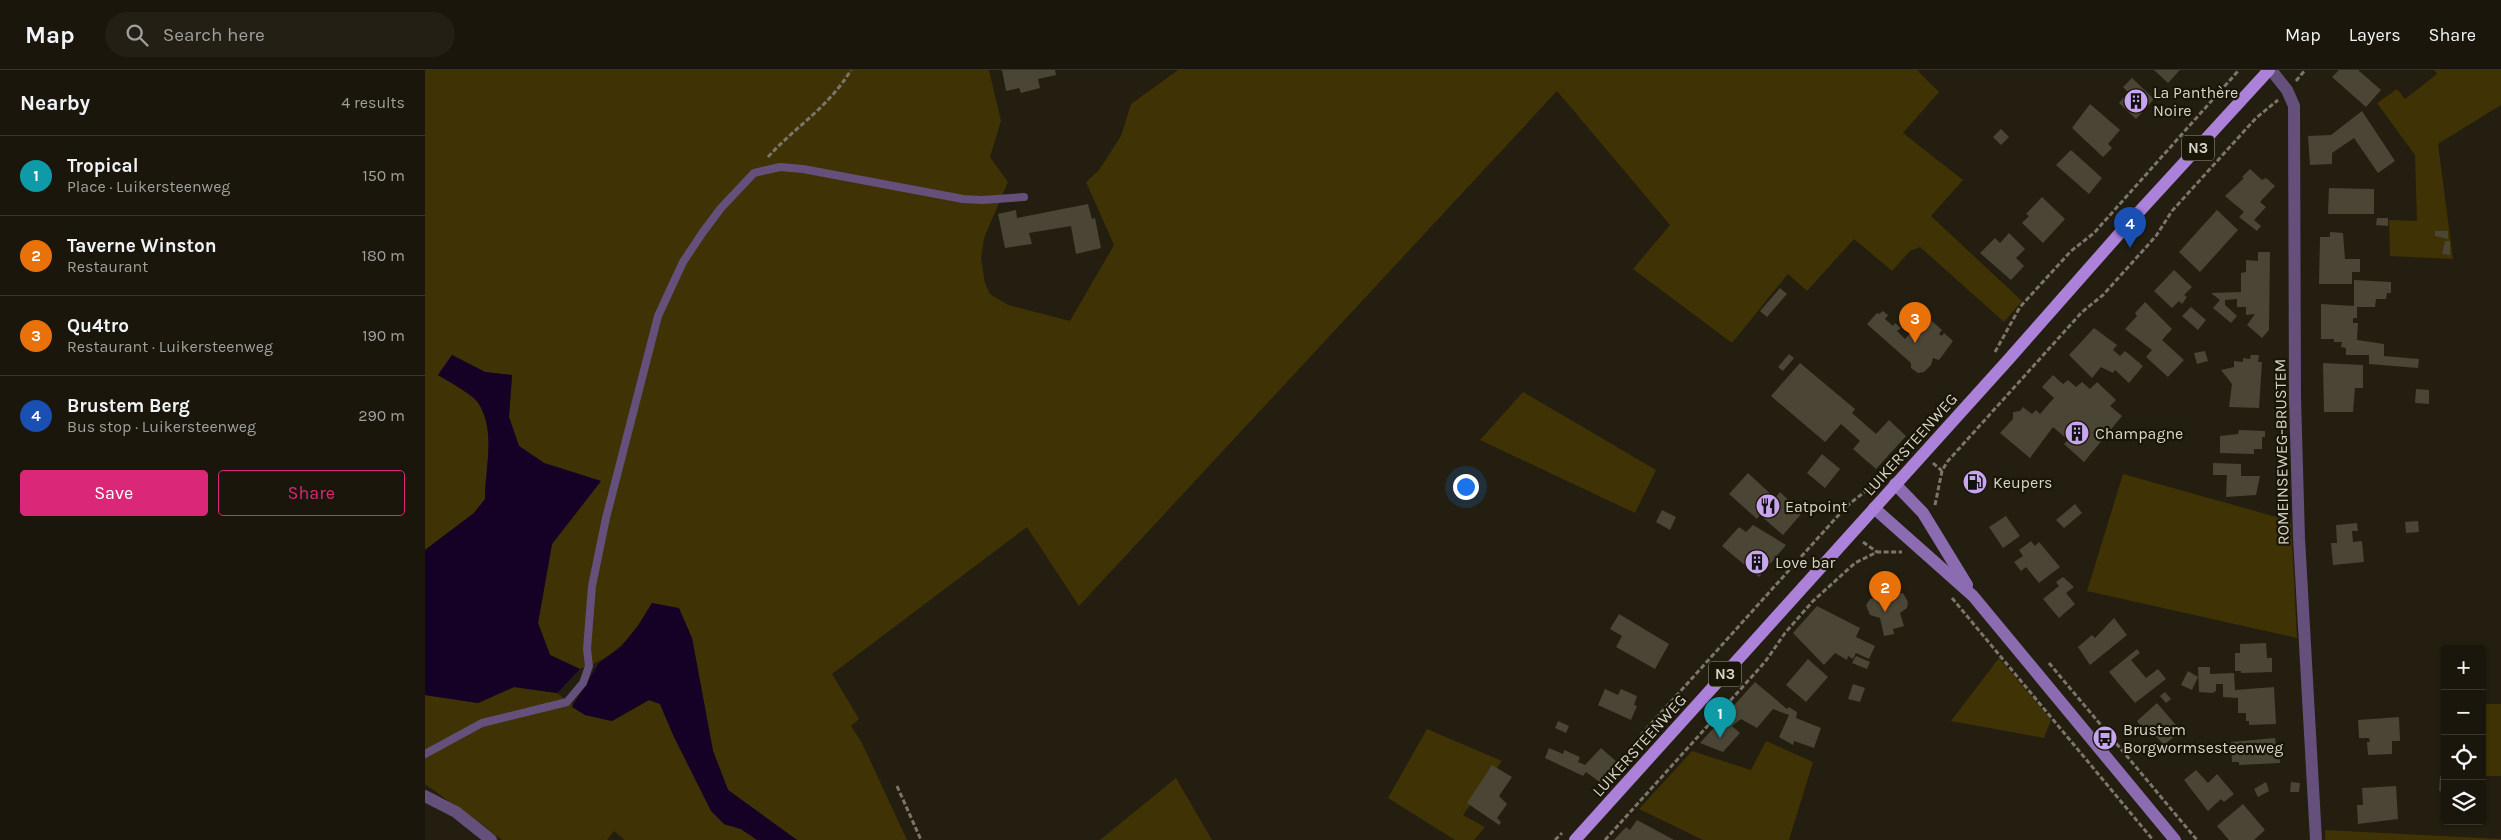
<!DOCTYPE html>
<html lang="en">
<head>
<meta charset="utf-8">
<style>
	body { margin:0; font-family:Karla,sans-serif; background:#231f14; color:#f1f3f6 }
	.controls { position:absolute; right:15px; bottom:15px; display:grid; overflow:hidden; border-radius:5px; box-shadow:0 1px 4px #0004 }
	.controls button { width:45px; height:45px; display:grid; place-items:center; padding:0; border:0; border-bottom:1px solid #38352c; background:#1a160b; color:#f1f3f6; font:25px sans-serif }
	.you { position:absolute; left:1040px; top:416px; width:18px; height:18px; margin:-12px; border:4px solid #fff; border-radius:50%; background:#1a73e8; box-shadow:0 0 0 8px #1a73e833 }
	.badge { display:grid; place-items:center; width:32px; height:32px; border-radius:50%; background:#db2777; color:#fff; font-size:16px; font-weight:700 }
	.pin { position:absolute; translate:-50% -41px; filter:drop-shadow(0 1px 2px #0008) }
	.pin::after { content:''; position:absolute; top:26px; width:18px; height:15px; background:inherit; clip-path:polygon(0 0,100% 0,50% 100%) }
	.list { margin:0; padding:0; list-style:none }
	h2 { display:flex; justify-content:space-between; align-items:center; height:65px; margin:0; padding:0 20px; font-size:21px }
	h2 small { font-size:16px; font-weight:400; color:#9f9f9d }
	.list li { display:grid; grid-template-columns:32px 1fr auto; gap:15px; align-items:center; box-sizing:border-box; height:80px; padding:0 20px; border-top:1px solid #38352c }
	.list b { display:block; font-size:19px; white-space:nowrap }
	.list p { margin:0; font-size:16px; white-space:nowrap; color:#9f9f9d }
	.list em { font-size:16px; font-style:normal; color:#9f9f9d }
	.actions { display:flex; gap:10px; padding:15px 20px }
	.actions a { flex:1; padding:11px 0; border:1px solid #db2777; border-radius:5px; text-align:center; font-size:18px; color:#db2777 }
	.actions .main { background:#db2777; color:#fff }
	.icon { flex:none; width:28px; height:28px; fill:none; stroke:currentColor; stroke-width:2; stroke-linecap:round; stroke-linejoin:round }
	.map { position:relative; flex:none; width:2076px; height:770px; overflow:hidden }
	header { display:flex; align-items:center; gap:30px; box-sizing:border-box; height:70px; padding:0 25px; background:#1a160b; border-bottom:1px solid #38352c }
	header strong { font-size:24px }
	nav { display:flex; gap:28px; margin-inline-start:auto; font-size:18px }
	.search { width:350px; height:45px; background:#231f14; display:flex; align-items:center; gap:12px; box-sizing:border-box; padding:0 18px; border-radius:28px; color:#9f9f9d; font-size:19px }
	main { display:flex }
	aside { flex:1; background:#1a160b }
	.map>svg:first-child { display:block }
	.green { fill:#3f3205 }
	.water { fill:#150126 }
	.building { fill:#4b4535 }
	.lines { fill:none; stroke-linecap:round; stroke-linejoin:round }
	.path { stroke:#7a766a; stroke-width:3; stroke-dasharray:5 2.5; stroke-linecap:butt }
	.lane { stroke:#64507b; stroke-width:8 }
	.street { stroke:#64507b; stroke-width:12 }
	.secondary { stroke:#8c6cb0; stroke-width:12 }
	.primary { stroke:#ab81d9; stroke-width:12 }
	.labels { text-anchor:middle; stroke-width:4.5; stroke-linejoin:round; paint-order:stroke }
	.shield { fill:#191507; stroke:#9d9a8f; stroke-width:1 }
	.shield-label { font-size:15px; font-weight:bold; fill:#d6d3c9 }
	.poi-label { font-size:16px; fill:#d6d3c9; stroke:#191507; text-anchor:start }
	.street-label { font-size:16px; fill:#d6d3c9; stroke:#191507 }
</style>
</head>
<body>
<header>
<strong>Map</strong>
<div class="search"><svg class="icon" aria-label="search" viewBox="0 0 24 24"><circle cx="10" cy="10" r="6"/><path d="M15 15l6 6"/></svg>Search here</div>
<nav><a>Map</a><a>Layers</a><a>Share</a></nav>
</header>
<main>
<aside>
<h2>Nearby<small>4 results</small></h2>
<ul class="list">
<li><span class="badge" style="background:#0f9aa8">1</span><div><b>Tropical</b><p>Place · Luikersteenweg</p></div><em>150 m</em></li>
<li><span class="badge" style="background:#e8710a">2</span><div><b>Taverne Winston</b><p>Restaurant</p></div><em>180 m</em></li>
<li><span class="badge" style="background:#e8710a">3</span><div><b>Qu4tro</b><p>Restaurant · Luikersteenweg</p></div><em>190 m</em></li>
<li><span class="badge" style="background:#1a4fb4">4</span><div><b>Brustem Berg</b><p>Bus stop · Luikersteenweg</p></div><em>290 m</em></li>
</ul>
<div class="actions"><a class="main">Save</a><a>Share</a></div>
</aside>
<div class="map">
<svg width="2076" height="770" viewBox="0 0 2076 770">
	<rect width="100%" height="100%" fill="#231e0f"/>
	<g class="green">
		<path d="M0,0H564L576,51L565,87L583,112L559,168L556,189L560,213L565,224L583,235L645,251L689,175L661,112L674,100L696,66L706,34L753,0H1492L1514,22L1478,63L1538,110L1506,146L1597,231L1579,252L1495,177L1485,181L1467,201L1429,169L1382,221L1363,204L1307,273L1208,199L1245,155L1132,21L654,536L602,457L407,604L434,649L426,656L437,673L482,770H372L303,720L288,681L267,568L227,533C208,565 192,587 155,599L125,585L113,553L127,474L176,411L119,393L94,376L84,347L87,306L60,302L27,285L13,305C23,311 49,325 54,334C71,362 60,398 60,429L49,443L0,480Z"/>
		<path d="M2009,0H2076V35L2013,74L2028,189L1965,186L1964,150L1992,151L1990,85L1952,33L1972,19L1980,29L2012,4Z"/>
		<path d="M1098,322L1231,400L1210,443L1055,370Z"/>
		<path d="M1698,404L1866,451L1872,568L1662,521Z"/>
		<path d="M1574,588L1626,650L1619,668L1526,651Z"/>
		<path d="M89,617L132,623L160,645L187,651L224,630L235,634L249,667L299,754L316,759L332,770H200L189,761L182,770H77L0,714V625L53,633Z"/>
		<rect x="2057" y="634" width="19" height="72"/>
		<path d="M1002,659L1077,691L1038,745L1060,757L1049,770H1030L963,728Z"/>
		<path d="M1341,671L1388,692L1364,770H1278L1214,739L1267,681L1326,700Z"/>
		<path d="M751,708L787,770H675Z"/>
		<path d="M1900,760L2076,769V770H1900Z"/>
	</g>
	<g class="water">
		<path d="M27,285L60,302L87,305L84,347L94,376L119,393L176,411L127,474L113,553L125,585L155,599L132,623L89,617L53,633L0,625V480L49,443L60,429C60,399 71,362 54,334C49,325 23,311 13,305Z"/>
		<path d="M227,533L254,538L267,568L288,681L303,720L372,770H332L316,759L299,754L286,741L249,667L235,634L224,630L187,651L160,645L147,637L174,593L196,577L213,556Z"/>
	</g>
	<g class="building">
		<path d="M577,0H630L631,5L613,9L615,18L596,23L594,18L581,21Z"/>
		<path d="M1729,0H1755L1743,13Z"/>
		<path d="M1914,0H1933L1956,20L1941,37L1907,7Z"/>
		<path d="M1707,8L1729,29L1711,49L1694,33L1703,22L1698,17Z"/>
		<path d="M1665,34L1695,60L1683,74L1687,78L1678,87L1647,58Z"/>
		<path d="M1937,41L1970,91L1953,103L1929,68L1907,83V94L1885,95L1883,66L1906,65Z"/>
		<path d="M1576,59L1584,67L1576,75L1568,67Z"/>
		<path d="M1646,80L1677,108L1664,124L1631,95Z"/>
		<path d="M1825,99L1837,110L1841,108L1850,116L1835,132L1841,137L1829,150L1836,156L1832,161L1814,147L1819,142L1800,126L1819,108L1817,107Z"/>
		<path d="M1904,118L1949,119V144H1903Z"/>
		<path d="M1617,127L1640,149L1618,173L1597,153L1604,146L1601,144Z"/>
		<path d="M663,134L667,149L670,148L676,178L651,184L646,156L604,163L607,174L580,178L573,144L591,140L592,148Z"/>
		<path d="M1792,140L1813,160L1775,202L1754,182Z"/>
		<path d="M1952,148H1963V156L1951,155Z"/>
		<path d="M2010,161H2023V169L2010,166Z"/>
		<path d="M1905,162L1918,163L1920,189H1935V202H1927V214H1894L1895,167H1905Z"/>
		<path d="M1584,163L1600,179L1591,188L1599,196L1586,210L1555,183L1570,168L1575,173Z"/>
		<path d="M2020,171H2025V185L2017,184Z"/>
		<path d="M1833,182H1845L1844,260L1837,268L1822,255L1830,244L1821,245V237H1812V229L1800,230V235L1812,246L1806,253L1788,238L1795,230L1786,223L1816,222V203L1821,202V190L1833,191Z"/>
		<path d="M1749,200L1767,217L1759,225L1762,227L1757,234L1754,231L1747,238L1729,221Z"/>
		<path d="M1929,210L1966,212V223H1962L1961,229H1951L1950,237H1932V248H1928V253H1933L1932,270L1959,274V286L1994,289L1993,298L1944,294V285H1921V278L1916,277L1917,272H1909V269H1896V234L1929,236Z"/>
		<path d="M1355,218L1362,224L1342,247L1335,241Z"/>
		<path d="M1720,232L1747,259L1737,270L1759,290L1743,307L1721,287L1727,280L1700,259L1712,246L1710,243Z"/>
		<path d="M1766,237L1781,250L1773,260L1757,246Z"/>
		<path d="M1458,241L1463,245L1460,249L1468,256L1470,253L1476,258L1472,261L1480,269L1501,246L1517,260L1514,264L1517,266L1519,263L1528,271L1514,290L1508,288L1506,295L1499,302L1493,303L1486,298V293L1442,254L1452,243L1454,244Z"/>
		<path d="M1669,258L1692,275L1688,280L1695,286L1700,281L1718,296L1704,313L1690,300L1688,303L1676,297L1667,308L1644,285Z"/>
		<path d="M1780,281L1783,291L1772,294L1769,283Z"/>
		<path d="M1364,284L1369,288L1358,301L1353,297Z"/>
		<path d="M1826,285H1834L1833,292H1837L1834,338L1804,337L1807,314L1796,300L1809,297V291L1818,292V288L1825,289Z"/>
		<path d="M1375,293L1430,339L1427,343L1451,364L1464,350L1481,366L1451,399L1428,379L1435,371L1416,354L1400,372L1346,326Z"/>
		<path d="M1898,293L1938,295V318H1930L1928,342H1899Z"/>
		<path d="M1628,305L1638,314L1643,310L1651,317L1657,312L1665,319L1672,312L1691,330L1685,336L1697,346L1659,392L1639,374L1643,370L1628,357L1605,388L1575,363L1588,349V342L1595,341L1598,337L1607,344L1611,340L1615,344L1629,328L1617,317Z"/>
		<path d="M1991,319L2004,320V334L1990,333Z"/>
		<path d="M1814,360L1840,361V367H1837V379H1829V384L1795,383V366L1813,364Z"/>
		<path d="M1397,384L1415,399L1400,418L1382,403Z"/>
		<path d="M1788,393L1816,394V406H1835L1831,425L1801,427L1802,405H1788Z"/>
		<path d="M1323,403L1350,428L1355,422L1377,443L1358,465L1335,445L1332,449L1304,424Z"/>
		<path d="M1578,407L1584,414L1579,420L1572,413Z"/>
		<path d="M1650,434L1657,443L1639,458L1631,450Z"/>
		<path d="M1237,440L1251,447L1245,460L1231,452Z"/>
		<path d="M1581,446L1595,466L1578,478L1564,457Z"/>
		<path d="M1993,451L1994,462L1981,463L1980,452Z"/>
		<path d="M1932,453L1933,461H1927L1928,472L1937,471L1939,492L1908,495L1906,473H1912L1911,455Z"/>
		<path d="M1328,455L1361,475L1334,507L1297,476L1314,457L1321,462Z"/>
		<path d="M1606,471L1610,476L1614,472L1635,497L1614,513L1601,497L1596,501L1589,492L1598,486L1594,480Z"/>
		<path d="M1638,507L1649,517L1641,523L1650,534L1634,548L1618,529L1634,516L1631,512Z"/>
		<path d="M1461,519L1462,524L1478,523L1483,532L1482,538L1475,543L1479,556L1468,559L1469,564L1459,566L1455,548L1445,545L1441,535L1445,529L1458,525L1456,520Z"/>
		<path d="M1392,536L1435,558L1431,567L1450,576L1444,589L1431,583L1428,589L1423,586L1422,590L1410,583L1399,595L1368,563Z"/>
		<path d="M1194,544L1244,574L1230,599L1191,577L1197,566L1185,559Z"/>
		<path d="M1689,548L1702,565L1665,595L1653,577L1667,565L1670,568Z"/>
		<path d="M1841,573L1842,588H1847V602L1816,603V601H1810V583H1815V574Z"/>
		<path d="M1712,579L1715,583L1706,590L1721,608L1733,599L1741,609L1710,633L1684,602Z"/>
		<path d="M1431,586L1445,592L1442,599L1427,593Z"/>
		<path d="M1383,589L1403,607L1381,632L1361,615Z"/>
		<path d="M1773,597H1785V604L1809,603L1810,620L1849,617L1851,654L1824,655V651H1821V643H1813V628L1798,627V614H1791V621L1787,623L1774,622Z"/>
		<path d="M1763,601L1773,607L1767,620L1756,615Z"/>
		<path d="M1330,612L1362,639L1364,637L1372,642L1371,648L1396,658L1389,678L1369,671L1368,675L1354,667L1364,645L1348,639L1332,658L1316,649L1307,656L1315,663L1298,682L1275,673Z"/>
		<path d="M1428,614L1440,618L1435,632L1423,629Z"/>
		<path d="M1180,619L1193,625L1196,619L1212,626L1209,635L1212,636L1206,650L1173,635Z"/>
		<path d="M1740,622L1746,629L1741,633L1735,626Z"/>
		<path d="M1732,633L1756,661L1739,675L1727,662L1723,666L1712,651Z"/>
		<path d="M1974,647L1975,671H1967V684L1943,685L1942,672H1945L1944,668H1934L1933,650Z"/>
		<path d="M1133,651L1144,656L1141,663L1130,658Z"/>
		<path d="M1850,668L1851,676H1854L1855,693L1814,695V692H1807L1806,672Z"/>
		<path d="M1124,678L1138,684L1139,680L1155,687L1153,692L1160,695L1176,678L1193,693L1176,713L1161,702L1158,706L1120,688Z"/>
		<path d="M1067,695L1087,707L1074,726L1082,734L1072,748L1076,752L1074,755L1042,733Z"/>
		<path d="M1771,700L1783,713L1792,704L1809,724L1799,732L1796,729L1783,741L1759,710Z"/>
		<path d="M2015,706L2020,707V722L2014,721Z"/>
		<path d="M1841,712L1844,721L1833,727L1829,719Z"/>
		<path d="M1866,712L1875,713L1874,722H1865Z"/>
		<path d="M1971,716L1973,749L1933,754L1932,735H1938L1937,718Z"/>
		<path d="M1818,734L1840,760L1829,770H1804L1792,756Z"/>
		<path d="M1212,750L1249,770H1189L1201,757L1205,760Z"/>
	</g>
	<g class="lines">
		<g class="path">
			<path d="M1871,11L1880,0"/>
			<path d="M343,87C372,55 402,39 426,0"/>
			<path d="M1570,282L1595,237L1646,181L1669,163L1814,0"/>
			<path d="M1508,393L1517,401"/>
			<path d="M1510,435L1517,401L1522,392L1657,242L1678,225L1731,166L1747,141L1831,48L1853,30"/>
			<path d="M1438,472L1452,482"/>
			<path d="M1527,528L1728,770"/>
			<path d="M1624,593L1772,770"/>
			<path d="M1200,691L1217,664L1410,449L1423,435L1452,412"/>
			<path d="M472,716L496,770"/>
			<path d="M1130,770L1137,763"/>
			<path d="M1180,770L1340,592L1360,563L1388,531L1430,493L1452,482H1477"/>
		</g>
		<path class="lane" d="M0,684L57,653L142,632L158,613L164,596L162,579L167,516L181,448L233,246L258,192L278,162L296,138L329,103L355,97L378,99L538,129L557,130L599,127"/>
		<g class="street">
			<path d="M1846,0L1862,20L1869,36L1870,328L1874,468L1891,770"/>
			<path d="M0,726L31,742L66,770"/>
		</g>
		<g class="secondary">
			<path d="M1470,414L1498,443L1542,515"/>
			<path d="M1449,438L1548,526L1750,770"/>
		</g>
		<path class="primary" d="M1150,770L1583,290L1702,155L1844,0"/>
	</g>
	<defs>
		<symbol id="building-disc" viewBox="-11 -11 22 22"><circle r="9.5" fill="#c7a6ef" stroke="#191507"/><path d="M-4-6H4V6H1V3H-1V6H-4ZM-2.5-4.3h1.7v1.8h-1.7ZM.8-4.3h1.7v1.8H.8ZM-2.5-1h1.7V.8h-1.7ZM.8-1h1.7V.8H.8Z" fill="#111"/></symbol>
		<symbol id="fuel-disc" viewBox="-11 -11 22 22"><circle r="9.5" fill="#c7a6ef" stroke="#191507"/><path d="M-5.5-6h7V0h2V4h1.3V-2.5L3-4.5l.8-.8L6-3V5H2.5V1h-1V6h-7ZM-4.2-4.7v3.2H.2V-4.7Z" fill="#111"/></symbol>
		<symbol id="restaurant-disc" viewBox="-11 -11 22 22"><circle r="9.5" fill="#c7a6ef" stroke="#191507"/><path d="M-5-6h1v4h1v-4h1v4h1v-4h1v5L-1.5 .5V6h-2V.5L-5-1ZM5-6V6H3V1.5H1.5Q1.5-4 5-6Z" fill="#111"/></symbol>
		<symbol id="bus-disc" viewBox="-11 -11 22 22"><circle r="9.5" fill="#c7a6ef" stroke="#191507"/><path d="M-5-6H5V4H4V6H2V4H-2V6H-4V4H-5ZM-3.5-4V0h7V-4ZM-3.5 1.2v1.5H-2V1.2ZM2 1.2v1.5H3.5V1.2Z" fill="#111"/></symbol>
	</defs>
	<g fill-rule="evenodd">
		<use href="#building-disc" x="1697" y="17" width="28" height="28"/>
		<use href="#building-disc" x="1638" y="349" width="28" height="28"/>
		<use href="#fuel-disc" x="1536" y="398" width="28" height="28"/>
		<use href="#restaurant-disc" x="1329" y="422" width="28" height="28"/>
		<use href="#building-disc" x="1318" y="478" width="28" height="28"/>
		<use href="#bus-disc" x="1666" y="654" width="28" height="28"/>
	</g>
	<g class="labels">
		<g class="shield">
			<rect x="1757" y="65.5" width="32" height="25" rx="4"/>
			<rect x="1284" y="591.5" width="32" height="25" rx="4"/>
		</g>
		<g class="shield-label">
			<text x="1773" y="83">N3</text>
			<text x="1300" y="609">N3</text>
		</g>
		<g class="poi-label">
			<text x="1728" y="28">La Panthère<tspan x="1728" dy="18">Noire</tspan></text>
			<text x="1670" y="369">Champagne</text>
			<text x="1568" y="418">Keupers</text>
			<text x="1360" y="442">Eatpoint</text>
			<text x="1350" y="498">Love bar</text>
			<text x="1698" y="665">Brustem<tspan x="1698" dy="18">Borgwormsesteenweg</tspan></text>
		</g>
		<g class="street-label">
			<text transform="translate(1485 374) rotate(-48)" y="6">LUIKERSTEENWEG</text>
			<text transform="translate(1856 382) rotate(-91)" y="6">ROMEINSEWEG-BRUSTEM</text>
			<text transform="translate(1214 675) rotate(-48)" y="6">LUIKERSTEENWEG</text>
		</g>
	</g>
</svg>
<div class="controls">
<button>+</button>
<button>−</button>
<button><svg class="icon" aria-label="locate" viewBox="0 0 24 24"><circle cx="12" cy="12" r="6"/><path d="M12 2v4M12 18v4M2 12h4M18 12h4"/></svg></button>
<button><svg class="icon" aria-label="layers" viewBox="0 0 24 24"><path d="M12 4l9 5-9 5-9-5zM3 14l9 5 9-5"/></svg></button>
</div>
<div class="you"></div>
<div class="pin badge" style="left:1295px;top:668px;background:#0f9aa8">1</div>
<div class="pin badge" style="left:1460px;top:542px;background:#e8710a">2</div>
<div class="pin badge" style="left:1490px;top:273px;background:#e8710a">3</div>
<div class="pin badge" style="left:1705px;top:178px;background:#1a4fb4">4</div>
</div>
</main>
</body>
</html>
